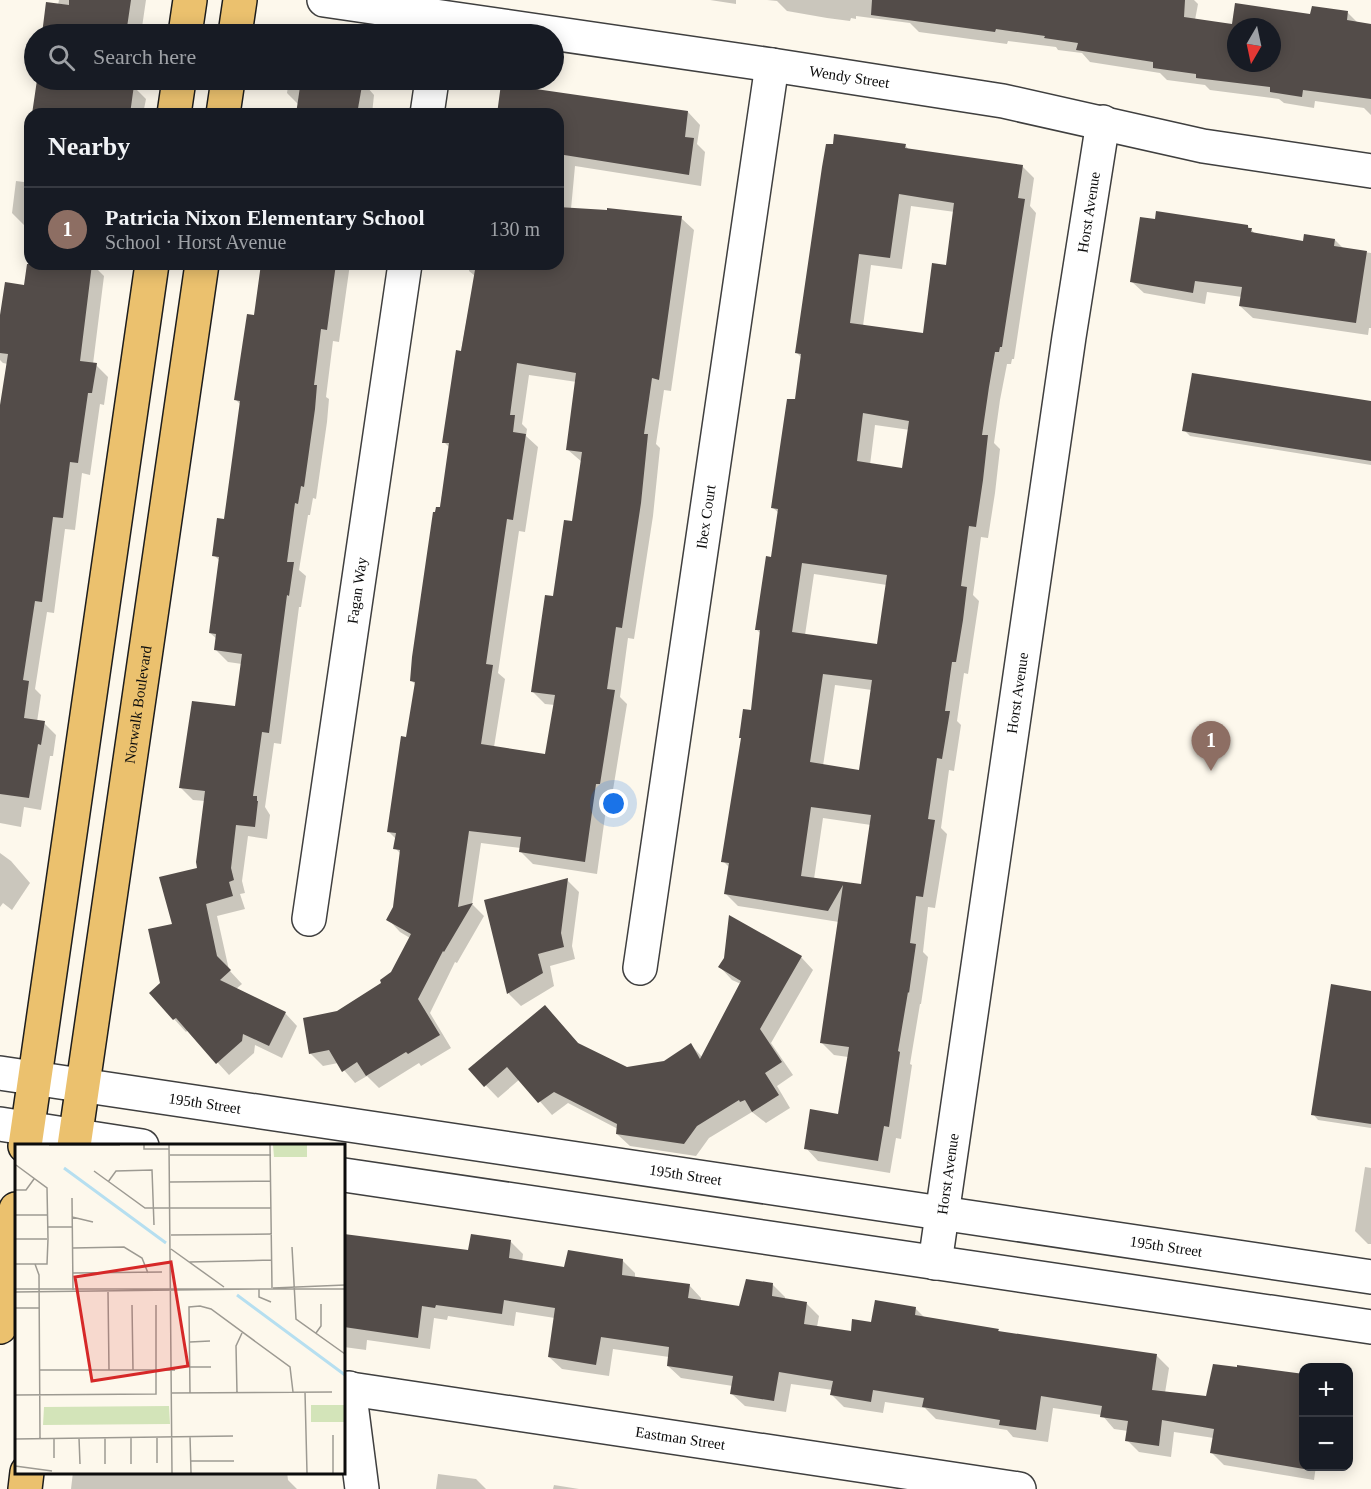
<!DOCTYPE html>
<html lang="en">
<head>
<meta charset="utf-8">
<style>
	body { margin:0; font-family:Georgia,serif; background:#242831; color:#f1f3f6 }
	.controls { position:absolute; right:18px; bottom:18px; display:grid; overflow:hidden; border-radius:12px; box-shadow:0 3px 15px #0003 }
	.controls button { width:54px; height:54px; display:grid; place-items:center; padding:0; border:0; border-bottom:2px solid #363941; background:#171b24; color:#f1f3f6; font:30px sans-serif }
	.compass { position:absolute; left:1227px; top:18px; width:54px; height:54px; border-radius:50%; background:#171b24; box-shadow:0 3px 15px #0003; rotate:189deg }
	.you { position:absolute; left:614px; top:804px; width:21px; height:21px; margin:-15px; border:4px solid #fff; border-radius:50%; background:#1a73e8; box-shadow:0 0 0 9px #1a73e833 }
	.badge { display:grid; place-items:center; width:39px; height:39px; border-radius:50%; background:#1a73e8; color:#fff; font-size:20px; font-weight:700 }
	.pin { position:absolute; translate:-50% -50px; filter:drop-shadow(0 2px 3px #0008) }
	.pin::after { content:''; position:absolute; top:32px; width:21px; height:18px; background:inherit; clip-path:polygon(0 0,100% 0,50% 100%) }
	.list { margin:0; padding:0; list-style:none }
	h2 { display:flex; justify-content:space-between; align-items:center; height:78px; margin:0; padding:0 24px; font-size:26px }
	h2 small { font-size:20px; font-weight:400; color:#9ea1a6 }
	.list li { display:grid; grid-template-columns:39px 1fr auto; gap:18px; align-items:center; box-sizing:border-box; height:84px; padding:0 24px; border-top:2px solid #363941 }
	.list b { display:block; font-size:22px; white-space:nowrap }
	.list p { margin:0; font-size:20px; white-space:nowrap; color:#9ea1a6 }
	.list em { font-size:20px; font-style:normal; color:#9ea1a6 }
	.icon { flex:none; width:33px; height:33px; fill:none; stroke:currentColor; stroke-width:2; stroke-linecap:round; stroke-linejoin:round }
	.map { position:relative; flex:none; width:1371px; height:1489px; overflow:hidden }
	.search { position:absolute; background:#171b24; box-shadow:0 3px 15px #0003; left:24px; top:24px; width:540px; height:66px; display:flex; align-items:center; gap:15px; box-sizing:border-box; padding:0 21px; border-radius:33px; color:#9ea1a6; font-size:22px }
	.panel { position:absolute; background:#171b24; box-shadow:0 3px 15px #0003; left:24px; top:108px; width:540px; height:162px; border-radius:18px }
	.map>svg:first-child { display:block }
	.shadow { fill:#0003; fill-rule:evenodd }
	.building { fill:#534c49; fill-rule:evenodd }
	.lines { fill:none; stroke-linecap:round; stroke-linejoin:round }
	.minor-casing { stroke:#3f3f3f; stroke-width:36 }
	.major-casing { stroke:#1d1d1d; stroke-width:36 }
	.minor { stroke:#fff; stroke-width:33 }
	.major { stroke:#ebc16e; stroke-width:33 }
	.labels { text-anchor:middle; stroke-width:6; stroke-linejoin:round; paint-order:stroke }
	.street-label { font-size:15px; fill:#0c0c0c; stroke:#fff }
	.inset-river { fill:none; stroke:#b6dff0; stroke-width:3 }
	.inset-road { fill:none; stroke:#9d9a92; stroke-width:1.5 }
	.view { fill:#d62828; fill-opacity:0.15; stroke:#d62828; stroke-width:3 }
	.inset-edge { fill:none; stroke:#0c0c0c; stroke-width:3 }
</style>
</head>
<body>
<div class="map">
<svg width="1371" height="1489" viewBox="0 0 1371 1489">
	<rect width="100%" height="100%" fill="#fdf8ec"/>
	<g class="shadow">
		<path d="M59,0H146L141,34H43L48,4L58,5Z"/>
		<path d="M710,0H736V4Z"/>
		<path d="M767,0H1194L1198,4L1195,20L1234,25L1348,13L1358,23L1371,25V115L1364,108L1315,101L1314,108L1284,103L1279,99L1210,90L1205,85L1167,80L1160,73L1090,62L1082,53L1058,50L1056,47L1008,41L1007,44L919,32L910,23L856,16V19L851,18L850,21L827,18L787,11L777,1ZM1236,27H1272V63H1236Z"/>
		<path d="M43,80H134L133,86L146,99L143,114H47Z"/>
		<path d="M289,80H368L367,87L374,95L372,114H298L299,105L287,93Z"/>
		<path d="M688,112L700,125L697,144L705,152L701,186L575,166L571,209L681,218L694,230L671,391L664,390L656,444L660,448L653,516L634,639L628,638L620,697L627,704L612,796L608,795L597,874L533,864L521,852V848L481,843L472,904L484,916L457,963L455,962L430,1013L451,1048L421,1066L419,1063L379,1088L367,1076L355,1083L338,1063L323,1066L310,1053L337,1013L383,983L392,974L410,938L400,932L388,919L395,907L401,854L395,848L396,839L388,831L408,738L416,685L411,680L450,448L444,442L475,276L469,271L470,264H558V114H498ZM529,375L577,382L568,450L582,462L574,523L532,691L545,704L555,705L547,756L494,747L505,679L498,673L519,531L525,532L538,447L526,436L527,429L522,424Z"/>
		<path d="M30,139V226L24,225L12,213L16,181L24,182Z"/>
		<path d="M905,145L910,151L1022,166L1034,178L1030,206L1036,213L1014,359H1012L1011,364H1007L1000,400L994,443L1000,449L995,493L988,538L981,537L973,595L979,601L974,634L968,674L964,673L957,721L961,725L954,771L949,770L941,828L947,834L935,908L928,907L923,952L928,957L921,1004H920L910,1064L912,1065L901,1139L896,1138L890,1173L818,1161L806,1148L839,1115L848,1057L834,1055L821,1042L839,922L738,906L726,894L730,868L723,861L753,712L761,634L756,629L773,559L779,513L772,507L796,401L802,358L797,353ZM911,206L955,212L947,267L925,334L863,326L871,265L902,269ZM875,425L910,430L904,470L870,465ZM814,574L887,585L878,646L805,635ZM835,685L872,690L860,771L823,766ZM823,818L871,825L862,885L814,879Z"/>
		<path d="M1248,226L1256,235L1305,242L1335,240L1344,249L1371,253V328H1369L1368,335L1253,318L1240,306L1242,297L1207,292L1205,304L1144,293L1131,281Z"/>
		<path d="M30,251V264H99L98,270L104,276L93,364L96,365L108,377L104,405L100,404L90,475L82,473L75,530L65,529L54,613L47,612L35,689L41,695L37,722L44,723L56,735L53,756H50L41,810L24,807L21,827L0,823V412L8,364L3,363L0,360V321L25,287Z"/>
		<path d="M263,264H350L339,342L333,341L326,397L329,399L327,422L316,499L313,498L310,515H308L299,570L306,576L301,607H299L281,744L274,743L265,807L270,815L267,839L248,836L242,881L245,893L240,894L245,909L217,916L229,970L242,984L236,989L285,1013L297,1026L282,1058L255,1045L254,1053L229,1075L188,1030L186,1032L151,994L162,984L174,925L199,869L205,801L193,800L180,787L236,708L242,664L228,662L215,649L217,639L210,633L220,561L214,555L225,521L241,405L236,400L255,317Z"/>
		<path d="M1371,403V465L1190,436L1184,430Z"/>
		<path d="M0,853L11,861L30,883L12,910L3,903L0,907Z"/>
		<path d="M567,880L579,892L572,946L575,959L550,966L554,986L521,1006L509,994L486,901Z"/>
		<path d="M801,957L813,970L771,1043L793,1075L777,1086L790,1108L766,1123L752,1112L709,1138L696,1156L630,1146L617,1134L618,1129L568,1103L552,1115L520,1079L498,1098L470,1069L557,1020L580,1045L627,1069L665,1062L691,1045L703,1058L741,984L732,980L720,967Z"/>
		<path d="M1371,992V1128L1318,1120L1313,1114Z"/>
		<path d="M1365,1167L1371,1168V1244H1368L1355,1231Z"/>
		<path d="M344,1235L470,1251L511,1242L523,1254L522,1262L565,1268L622,1260L635,1273V1278L689,1285L701,1298V1301L740,1308L773,1285L785,1297V1300L807,1304L819,1316L817,1327L852,1333L915,1308L925,1318L998,1330L1000,1332L1157,1356L1169,1368L1165,1393L1304,1466H1316L1314,1480L1224,1465L1212,1453L1214,1438L1174,1432L1171,1457L1139,1452L1127,1440L1128,1431L1114,1429L1102,1415L1053,1408L1048,1442L1013,1437L1007,1430L936,1419L925,1408L885,1402L883,1413L844,1407L832,1395L833,1390L791,1384L786,1412L745,1406L732,1394L733,1386L681,1378L668,1366L669,1357L613,1349L609,1376L562,1369L549,1357L555,1318L516,1312L514,1326L448,1316L447,1320L434,1318L430,1349L367,1340L366,1350L344,1347Z"/>
		<path d="M1348,1380L1351,1382L1349,1392L1352,1394L1348,1417Z"/>
		<path d="M73,1472H287L288,1480L297,1489H71Z"/>
		<path d="M438,1474L476,1479L486,1489H436Z"/>
		<path d="M554,1485L579,1489H553Z"/>
	</g>
	<g class="building">
		<path d="M69,0H131L126,34H42L46,2L69,5Z"/>
		<path d="M872,0H1185L1184,17L1232,24L1235,3L1310,14L1312,6L1348,11L1347,20L1371,24V99L1303,90L1302,97L1270,92V87L1196,78V74L1153,68V62L1076,50L1078,43L1044,38L1045,36L996,29L995,32L871,15ZM1236,27H1272V63H1236Z"/>
		<path d="M34,39V69L29,68Z"/>
		<path d="M37,80H121L120,83L134,85L130,114H32Z"/>
		<path d="M301,80H363L357,114H296Z"/>
		<path d="M501,84L688,111L685,137L694,138L689,175L558,154V114H497Z"/>
		<path d="M834,134L906,144L905,148L1023,165L1018,198L1025,199L1002,347H1000L999,352H995L989,387L982,435H988L983,480L976,527L969,526L961,586L967,587L963,620L956,662H952L945,711H950L942,759L937,758L928,819L935,820L923,897L916,896L910,943L916,944L909,993L908,992L898,1051L900,1052L889,1127L884,1126L878,1161L804,1149L810,1109L838,1114L849,1047L820,1043L843,885L828,911L724,894L729,863L721,862L741,738H739L743,709L751,710L760,630H755L766,556L771,557L778,509L771,508L787,399H795L801,354L795,353L822,167L826,144H833ZM899,194L954,203L946,265L932,263L923,333L850,323L859,254L890,258ZM863,413L909,421L902,468L857,461ZM802,563L887,575L877,644L792,632ZM823,674L872,680L859,770L810,762ZM811,807L871,815L861,884L801,876Z"/>
		<path d="M558,207L607,210V208L682,216L659,380L652,378L644,434H648L641,503L622,628L616,627L607,689L615,690L600,784H596L585,862L519,852L521,837L469,831L458,907L473,903L444,952L443,951L418,999L440,1035L408,1054L406,1052L366,1076L357,1062L342,1072L329,1050L309,1054L303,1018L337,1011L381,983L380,980L391,972L411,934L386,920L393,907L400,850L393,849L396,833L387,832L401,736L406,737L415,682L410,681L412,657L433,512H435L436,507H440L449,443H442L456,350L461,351L476,264H558ZM517,363L576,373L566,450L582,452L572,521L564,520L553,596L545,595L531,692L555,695L545,754L481,744L493,665L486,664L507,519L513,520L526,434L513,432L515,415H510Z"/>
		<path d="M1156,211L1248,225V228H1252L1251,232L1303,241L1304,234L1335,239L1334,246L1367,251L1356,323L1239,306L1242,287L1195,281L1193,293L1130,282L1140,217L1155,219Z"/>
		<path d="M27,264H92L80,361L97,363L92,393H88L78,463L70,462L63,518L53,517L42,602L35,601L23,680L29,681L24,718L45,721L41,745L38,744L29,798L0,794V405L8,354L0,353V315L5,282L24,285Z"/>
		<path d="M261,264H336L327,330L321,329L314,385H317L315,409L304,487L301,486L298,504L295,503L287,562H294L289,596L287,595L269,733L262,732L253,796H257V801H258L255,827L236,825L231,868L234,880L229,882L233,896L206,904L217,956L231,970L220,980L286,1012L269,1046L243,1034L242,1041L216,1064L176,1018L173,1020L149,993L160,983L148,929L172,924L159,877L197,868L196,862L205,791L179,788L192,701L235,706L242,654L214,650L216,634L209,633L219,557L212,556L217,518L224,519L240,401L234,400L247,314L254,315Z"/>
		<path d="M1192,373L1371,401V461L1182,431Z"/>
		<path d="M568,878L561,933L564,947L538,954L543,973L507,994L484,900Z"/>
		<path d="M729,915L802,956L760,1029L782,1062L765,1073L779,1095L752,1112L745,1100L740,1102L739,1100L697,1126L684,1144L616,1134L617,1124L554,1092L538,1103L507,1067L484,1087L468,1069L545,1005L578,1043L627,1067L664,1061L691,1043L700,1059L741,981L718,967L724,958Z"/>
		<path d="M1331,984L1371,991V1124L1311,1115Z"/>
		<path d="M344,1234L468,1250L471,1234L511,1240L509,1258L564,1267L568,1250L623,1259L622,1275L690,1284L688,1298L739,1306L746,1279L773,1283L772,1296L807,1302L804,1324L851,1331L852,1319L871,1322L875,1300L916,1307L915,1315L999,1329L998,1331L1157,1354L1152,1390L1206,1396L1213,1364L1237,1367V1365L1304,1374V1469L1210,1453L1214,1429L1162,1420L1159,1446L1125,1441L1128,1421L1100,1417L1102,1406L1041,1396L1036,1430L999,1425L1000,1420L922,1407L924,1398L873,1390L871,1402L830,1395L833,1381L779,1372L774,1401L730,1394L733,1376L667,1366L669,1347L601,1337L596,1365L548,1357L555,1308L504,1300L502,1314L436,1305L435,1308L422,1306L418,1338L344,1327Z"/>
	</g>
	<g class="lines">
		<defs>
			<g id="minor">
				<path id="s1" d="M324,0L772,65L1003,101L1203,146L1371,171"/>
				<path d="M427,114L432,80"/>
				<path id="s2" d="M309,919L405,264"/>
				<path id="s3" d="M640,968L772,65"/>
				<path id="s4" d="M0,1073L1371,1277"/>
				<path d="M0,1124L142,1146"/>
				<path d="M344,1175L1371,1327"/>
				<path id="s5" d="M935,1263L1069,337L1103,122"/>
				<path id="s6" d="M344,1388L1019,1489"/>
				<path d="M349,1388L362,1489"/>
			</g>
			<g id="major">
				<path d="M185,34L190,0"/>
				<path d="M235,34L240,0"/>
				<path d="M174,114L179,80"/>
				<path d="M223,114L228,80"/>
				<path d="M25,1146L152,264"/>
				<path id="s7" d="M74,1146L202,264"/>
				<path d="M0,1327L16,1209"/>
				<path d="M25,1489L27,1472"/>
			</g>
		</defs>
		<use href="#minor" class="minor-casing"/>
		<use href="#major" class="major-casing"/>
		<use href="#minor" class="minor"/>
		<use href="#major" class="major"/>
	</g>
	<g class="labels">
		<g class="street-label">
			<text dy="5" stroke="none"><textPath href="#s1" startOffset="531">Wendy Street</textPath></text>
			<text dy="5" stroke="none"><textPath href="#s5" startOffset="1062">Horst Avenue</textPath></text>
			<text dy="5" stroke="none"><textPath href="#s3" startOffset="456">Ibex Court</textPath></text>
			<text dy="5" stroke="none"><textPath href="#s2" startOffset="332">Fagan Way</textPath></text>
			<text dy="5" stroke="none"><textPath href="#s5" startOffset="576">Horst Avenue</textPath></text>
			<text dy="5" stroke="none"><textPath href="#s7" startOffset="446">Norwalk Boulevard</textPath></text>
			<text dy="5" stroke="none"><textPath href="#s4" startOffset="207">195th Street</textPath></text>
			<text dy="5" stroke="none"><textPath href="#s5" startOffset="90">Horst Avenue</textPath></text>
			<text dy="5" stroke="none"><textPath href="#s4" startOffset="693">195th Street</textPath></text>
			<text dy="5" stroke="none"><textPath href="#s4" startOffset="1179">195th Street</textPath></text>
			<text dy="5" stroke="none"><textPath href="#s6" startOffset="340">Eastman Street</textPath></text>
		</g>
	</g>
	<g transform="translate(15 1144)">
		<rect width="330" height="330" fill="#fdf8ec"/>
		<path d="M258,1H292V13H259ZM296,261H330V278H296ZM154,262L155,280L28,281L29,263Z" fill="#d3e4b9"/>
		<path class="inset-river" d="M49,24L151,99M222,151L330,231"/>
		<path class="inset-road" d="M34,1H105M129,1V5H154M154,1L157,329M255,1L257,144M155,11H256M79,27L130,64H256M93,38L101,27L137,26L139,81M155,38L256,37M0,46H11L19,35M57,54L58,146M0,71H32M57,73L78,78M32,83H57M156,91L257,90M0,95H32M277,103L281,175L330,210M58,104L109,103L127,114L133,129M156,105L209,143M174,118L257,116M0,120H32L33,95L32,44L1,21M20,120L24,131L25,294M58,129L147,128M258,144L330,141M0,145H330M244,145V153L256,158M0,148L243,145M93,148L94,226M117,161L118,226M0,164H24M301,189L306,182V160M175,198L195,197M175,223H196M25,226H160M290,248L292,329M156,249L317,248M175,249L174,163L185,162L196,165L275,223L278,248M222,249L221,202L227,189M0,251L141,250V161M318,291V329M175,292L176,329M142,293V319M39,294V314M64,294L65,320M90,294V320M116,294V320M0,295L218,292M175,317H219M0,322L37,327"/>
		<path class="view" d="M156,118L173,222L77,237L60,133Z"/>
		<rect width="330" height="330" class="inset-edge"/>
	</g>
</svg>
<div class="controls">
<button>+</button>
<button>−</button>
</div>
<svg class="compass" viewBox="-18 -18 36 36"><path d="M0-13l5 13h-10z" fill="#e53935"/><path d="M0 13l5-13h-10z" fill="#9ea1a6"/></svg>
<div class="you"></div>
<div class="pin badge" style="left:1211px;top:771px;background:#8d6e63">1</div>
<div class="search"><svg class="icon" aria-label="search" viewBox="0 0 24 24"><circle cx="10" cy="10" r="6"/><path d="M15 15l6 6"/></svg>Search here</div>
<section class="panel">
<h2>Nearby<small></small></h2>
<ul class="list">
<li><span class="badge" style="background:#8d6e63">1</span><div><b>Patricia Nixon Elementary School</b><p>School · Horst Avenue</p></div><em>130 m</em></li>
</ul>
</section>
</div>
</body>
</html>
